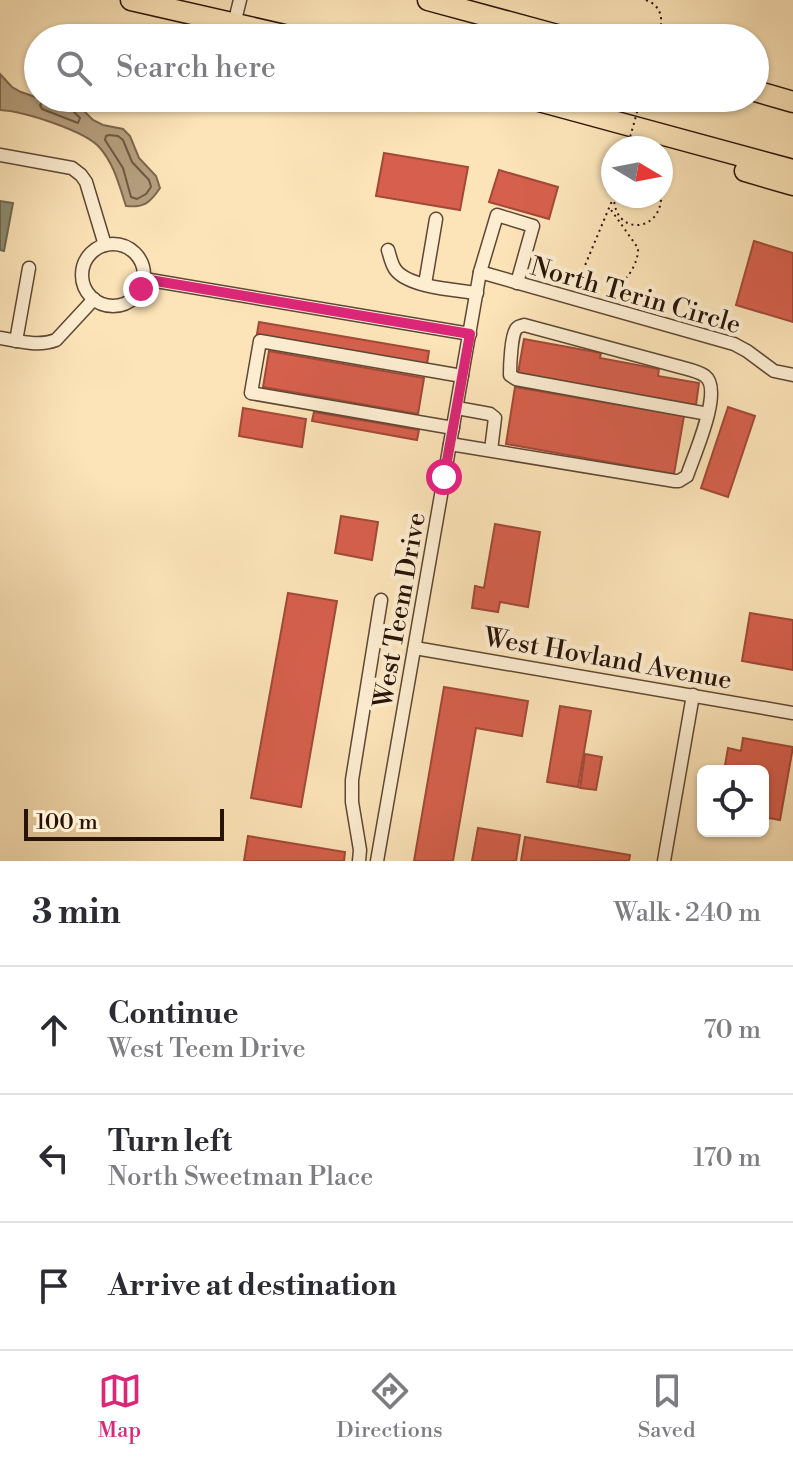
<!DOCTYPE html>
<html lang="en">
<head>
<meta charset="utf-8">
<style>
	body { margin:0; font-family:"Libre Bodoni",serif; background:#f2f2f3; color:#2b2b33 }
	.controls { position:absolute; right:24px; bottom:24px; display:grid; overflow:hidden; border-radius:12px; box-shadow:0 2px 6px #0004 }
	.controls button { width:72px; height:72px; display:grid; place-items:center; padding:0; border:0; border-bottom:2px solid #e1e1e2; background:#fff; color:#2b2b33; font:40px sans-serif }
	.compass { position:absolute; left:601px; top:136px; width:72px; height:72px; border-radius:50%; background:#fff; box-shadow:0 2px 6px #0004; rotate:100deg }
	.scale { position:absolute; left:24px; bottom:20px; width:200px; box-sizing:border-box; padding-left:8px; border:4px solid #291308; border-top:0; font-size:22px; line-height:28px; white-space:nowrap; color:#291308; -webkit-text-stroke:6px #fdedd1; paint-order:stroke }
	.stop { position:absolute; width:24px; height:24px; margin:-18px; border:6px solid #db2777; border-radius:50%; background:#fff }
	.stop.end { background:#db2777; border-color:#fff; box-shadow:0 2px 8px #0008 }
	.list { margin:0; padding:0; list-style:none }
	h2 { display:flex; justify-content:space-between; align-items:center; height:104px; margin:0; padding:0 32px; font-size:34px }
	h2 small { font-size:26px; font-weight:400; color:#7c7c81 }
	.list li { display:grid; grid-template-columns:52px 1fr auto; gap:24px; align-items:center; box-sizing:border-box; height:128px; padding:0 32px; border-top:2px solid #e1e1e2 }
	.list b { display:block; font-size:30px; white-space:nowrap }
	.list p { margin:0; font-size:26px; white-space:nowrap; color:#7c7c81 }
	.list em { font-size:26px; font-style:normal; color:#7c7c81 }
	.icon { flex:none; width:44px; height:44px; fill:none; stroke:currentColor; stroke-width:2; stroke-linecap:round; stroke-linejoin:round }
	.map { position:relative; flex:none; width:793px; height:861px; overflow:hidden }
	.search { position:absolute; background:#fff; box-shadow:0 2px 6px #0004; left:24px; right:24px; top:24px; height:88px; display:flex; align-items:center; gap:20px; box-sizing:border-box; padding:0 28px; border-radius:44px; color:#7c7c81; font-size:30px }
	.sheet { height:488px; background:#fff }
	nav { display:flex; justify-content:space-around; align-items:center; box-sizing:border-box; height:112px; border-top:2px solid #e1e1e2; background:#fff; font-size:22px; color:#7c7c81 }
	nav a { display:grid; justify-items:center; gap:4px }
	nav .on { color:#db2777 }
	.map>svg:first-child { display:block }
	.water { fill:#b49d7c; stroke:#7c664e; stroke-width:2 }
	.shops { fill:#d6604d; stroke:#a24938; stroke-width:2 }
	.industry { fill:#8c8c6e; stroke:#6e684f; stroke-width:2 }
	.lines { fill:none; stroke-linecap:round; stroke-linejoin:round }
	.shore { stroke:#6e5842; stroke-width:2 }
	.minor-casing { stroke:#5e4734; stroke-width:15 }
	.highway-casing { stroke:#291308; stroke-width:23 }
	.path { stroke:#291308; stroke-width:2; stroke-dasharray:2 4; stroke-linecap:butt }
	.minor { stroke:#fdedd1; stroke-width:12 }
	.highway { stroke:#fce4b8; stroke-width:20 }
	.path-bridge { stroke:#291308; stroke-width:2; stroke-dasharray:2 4; stroke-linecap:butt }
	.route { stroke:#db2777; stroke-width:10 }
	.labels { text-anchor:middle; stroke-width:8; stroke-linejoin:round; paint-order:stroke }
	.street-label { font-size:26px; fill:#291308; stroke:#fdedd1 }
</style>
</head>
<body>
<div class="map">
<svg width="793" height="861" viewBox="0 0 793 861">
	<rect width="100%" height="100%" fill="#fce4b8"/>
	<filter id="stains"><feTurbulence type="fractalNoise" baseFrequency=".0025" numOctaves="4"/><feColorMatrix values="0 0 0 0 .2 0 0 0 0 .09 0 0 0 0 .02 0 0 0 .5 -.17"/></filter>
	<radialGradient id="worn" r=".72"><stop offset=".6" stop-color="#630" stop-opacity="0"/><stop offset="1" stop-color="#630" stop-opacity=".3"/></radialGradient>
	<path class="water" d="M0,74L12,87L21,92L38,98L75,102L93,120L103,125L123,129L130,136L139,158L156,176L160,188C150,203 144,208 126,206C119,185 114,164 100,148C86,131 23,111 0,110Z"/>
	<g class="shops">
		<path d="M384,153L468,167L460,210L376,196Z"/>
		<path d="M499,170L558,187L549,219L489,202Z"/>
		<path d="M754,241L793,253V322L736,305Z"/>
		<path d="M259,322L429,351L427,364L257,334Z"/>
		<path d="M524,339L601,353L600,358L659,369L658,376L699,383L696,405L518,373Z"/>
		<path d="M269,351L424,378L418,414L263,387Z"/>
		<path d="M515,387L684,416L674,474L506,444Z"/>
		<path d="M728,407L755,416L728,497L701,488Z"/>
		<path d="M243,408L306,419L302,447L239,436Z"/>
		<path d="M314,412L419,430L417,440L312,421Z"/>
		<path d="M341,516L378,522L372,560L335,553Z"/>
		<path d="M495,524L540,532L528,607L500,602L498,612L472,608L475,586L484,588Z"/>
		<path d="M288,593L337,601L301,807L251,798Z"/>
		<path d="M750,613L793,620V670L742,661Z"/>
		<path d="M444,687L528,701L522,736L476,728L453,861H414Z"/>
		<path d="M560,706L591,711L578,787L547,782Z"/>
		<path d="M743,738L793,747L780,820L763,817V771H724L728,748L741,751Z"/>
		<path d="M585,754L602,757L596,790L580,788Z"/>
		<path d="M478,828L520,835L516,861H472Z"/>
		<path d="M248,836L345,852L344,861H244Z"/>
		<path d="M525,837L630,855L629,861H521Z"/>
	</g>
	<path class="industry" d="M0,201L13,203L4,251L0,250Z"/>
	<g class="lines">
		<g class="shore">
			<path d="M46,98L40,105L42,109L78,123L80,118L68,106L66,98"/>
			<path d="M109,135L118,136L123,140L132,162L149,180L151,187L146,194L137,199L131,197L123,168L105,140L106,136Z"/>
		</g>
		<defs>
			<g id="minor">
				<path d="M236,16L240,0"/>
				<path d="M0,155L72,168L81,175L86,182L105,245"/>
				<circle cx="113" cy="275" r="31"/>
				<path d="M388,250C390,256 391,263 395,269C407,287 455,290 477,293"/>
				<path d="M480,272L734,344L747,351L774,371L793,375"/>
				<path d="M144,279L470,334"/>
				<path d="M425,284L436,219"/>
				<path d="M0,338C19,341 38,347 56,340L94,299"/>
				<path d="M16,341L29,268"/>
				<path d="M457,408L490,414L495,418L491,450"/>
				<path d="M453,428L251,393L260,341L462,376"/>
				<path d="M450,444L675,481H679L687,476C693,457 724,390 705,376C698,371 687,369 680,367L524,325C522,326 519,326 517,328C511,333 510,367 510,375L516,379L708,414"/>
				<path d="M415,648L793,713"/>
				<path d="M359,861L360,850L352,802V780L381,600"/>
				<path d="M377,861L480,272L497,215L533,226L517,283"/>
				<path d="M664,861L693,695"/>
			</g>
			<g id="highway">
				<path d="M131,0L297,38"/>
				<path d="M428,0L568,38"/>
				<path d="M755,91L793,102"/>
				<path d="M528,98L793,170"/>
				<path d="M745,171L793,185"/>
			</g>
		</defs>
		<use href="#minor" class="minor-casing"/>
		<use href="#highway" class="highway-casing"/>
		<g class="path">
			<path d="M646,0C664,7 663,22 658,38"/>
			<path d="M579,278L623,281C631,275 639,258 638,248L609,207"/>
			<path d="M576,287L614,196"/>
		</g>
		<use href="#minor" class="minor"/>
		<use href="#highway" class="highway"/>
		<g class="path-bridge">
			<path d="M627,148L641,98"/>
			<path d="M614,196C613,237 665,234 661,191"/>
		</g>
	</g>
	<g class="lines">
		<path class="route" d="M141,289L144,279L470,334L444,477"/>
	</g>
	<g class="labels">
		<g class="street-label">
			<text transform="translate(636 295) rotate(16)" y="9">North Terin Circle</text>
			<text transform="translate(399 610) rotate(-80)" y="9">West Teem Drive</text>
			<text transform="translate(608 658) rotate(10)" y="9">West Hovland Avenue</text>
		</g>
	</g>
	<rect width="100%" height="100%" filter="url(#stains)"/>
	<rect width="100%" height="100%" fill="url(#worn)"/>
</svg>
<div class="controls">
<button><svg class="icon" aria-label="locate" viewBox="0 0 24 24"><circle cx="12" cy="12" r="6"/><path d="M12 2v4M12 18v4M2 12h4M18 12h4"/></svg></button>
</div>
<svg class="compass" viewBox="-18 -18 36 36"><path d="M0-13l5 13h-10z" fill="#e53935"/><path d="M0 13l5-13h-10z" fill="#7c7c81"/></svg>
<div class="scale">100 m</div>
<div class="stop" style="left:444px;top:477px"></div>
<div class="stop end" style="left:141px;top:289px"></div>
<div class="search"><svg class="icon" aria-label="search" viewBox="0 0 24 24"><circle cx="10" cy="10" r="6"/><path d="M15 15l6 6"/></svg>Search here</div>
</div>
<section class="sheet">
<h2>3 min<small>Walk · 240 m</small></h2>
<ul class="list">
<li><svg class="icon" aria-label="ahead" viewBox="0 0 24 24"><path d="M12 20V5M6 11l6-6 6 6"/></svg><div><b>Continue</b><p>West Teem Drive</p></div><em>70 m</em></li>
<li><svg class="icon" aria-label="left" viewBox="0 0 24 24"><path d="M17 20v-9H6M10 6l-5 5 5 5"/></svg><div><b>Turn left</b><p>North Sweetman Place</p></div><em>170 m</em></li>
<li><svg class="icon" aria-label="arrive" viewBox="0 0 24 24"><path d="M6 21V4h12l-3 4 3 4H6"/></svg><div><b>Arrive at destination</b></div></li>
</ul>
</section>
<nav>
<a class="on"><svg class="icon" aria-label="map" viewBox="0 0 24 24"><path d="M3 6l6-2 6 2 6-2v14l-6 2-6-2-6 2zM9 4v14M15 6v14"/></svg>Map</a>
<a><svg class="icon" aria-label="directions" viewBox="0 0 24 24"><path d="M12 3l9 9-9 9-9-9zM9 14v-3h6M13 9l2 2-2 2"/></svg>Directions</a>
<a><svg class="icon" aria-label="saved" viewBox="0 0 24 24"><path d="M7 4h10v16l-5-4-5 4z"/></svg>Saved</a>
</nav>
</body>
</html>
